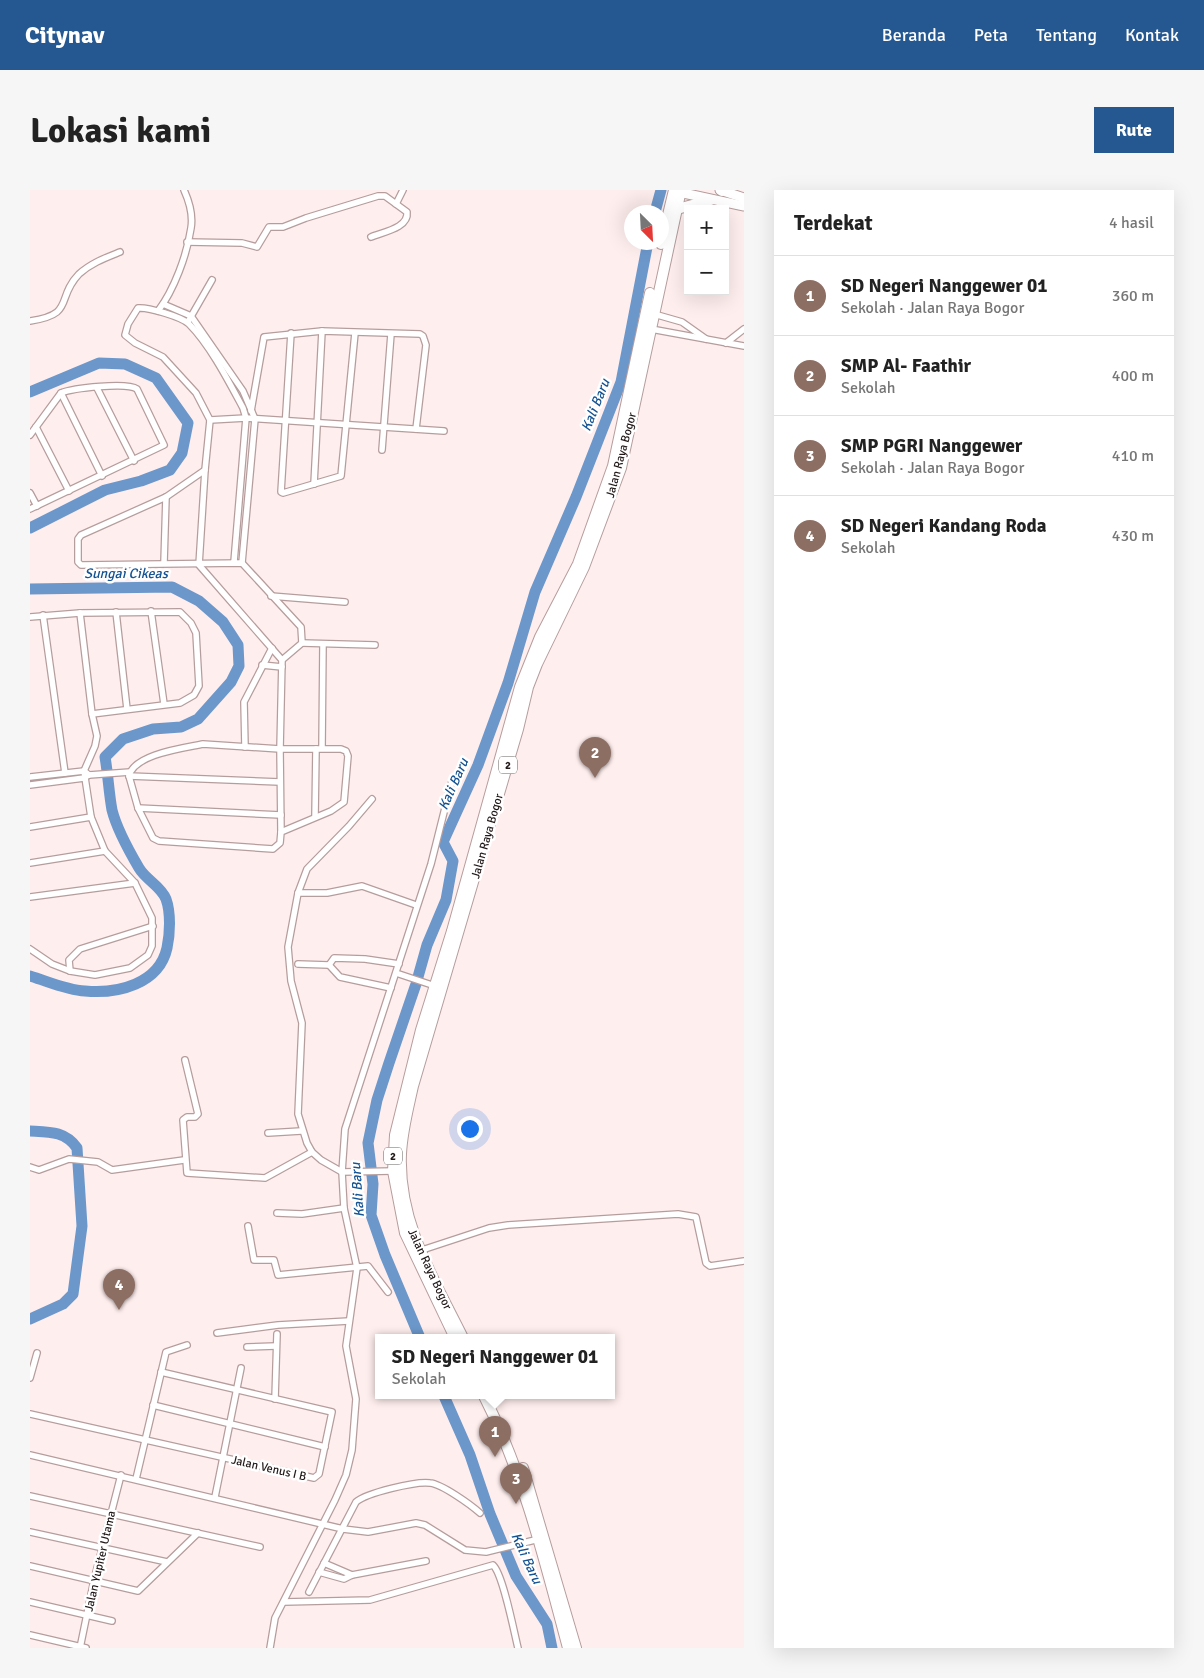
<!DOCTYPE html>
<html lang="id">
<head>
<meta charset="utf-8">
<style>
	body { margin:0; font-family:Signika,sans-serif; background:#f6f6f6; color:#222 }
	.controls { position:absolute; right:15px; top:15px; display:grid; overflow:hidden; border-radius:0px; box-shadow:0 5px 20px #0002 }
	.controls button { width:45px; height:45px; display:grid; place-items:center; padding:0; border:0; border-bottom:1px solid #e0e0e0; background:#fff; color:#222; font:25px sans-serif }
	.compass { position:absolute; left:594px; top:15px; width:45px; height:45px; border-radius:50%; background:#fff; box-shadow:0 5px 20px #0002; rotate:156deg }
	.you { position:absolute; left:439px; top:938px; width:18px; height:18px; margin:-12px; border:4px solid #fff; border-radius:50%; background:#1a73e8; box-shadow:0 0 0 8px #1a73e833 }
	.badge { display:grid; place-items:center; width:32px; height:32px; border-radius:50%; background:#255891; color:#fff; font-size:16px; font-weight:700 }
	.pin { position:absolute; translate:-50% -41px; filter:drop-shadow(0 1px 2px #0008) }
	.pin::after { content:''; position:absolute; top:26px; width:18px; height:15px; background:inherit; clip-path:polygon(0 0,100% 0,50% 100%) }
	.popup { position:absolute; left:345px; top:1144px; width:240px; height:65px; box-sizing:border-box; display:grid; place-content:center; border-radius:0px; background:#fff; filter:drop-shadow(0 1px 4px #0005); font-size:16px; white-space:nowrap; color:#767676 }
	.popup b { font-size:19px; color:#222 }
	.popup::after { content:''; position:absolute; left:50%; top:100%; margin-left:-10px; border:10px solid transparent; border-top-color:#fff }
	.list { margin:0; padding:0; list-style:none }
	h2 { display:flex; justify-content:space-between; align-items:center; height:65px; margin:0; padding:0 20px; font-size:21px }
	h2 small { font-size:16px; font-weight:400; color:#767676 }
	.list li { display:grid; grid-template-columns:32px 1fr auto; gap:15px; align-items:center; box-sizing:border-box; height:80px; padding:0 20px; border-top:1px solid #e0e0e0 }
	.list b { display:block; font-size:19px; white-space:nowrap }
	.list p { margin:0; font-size:16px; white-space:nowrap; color:#767676 }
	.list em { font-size:16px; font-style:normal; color:#767676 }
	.map { position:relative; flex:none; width:714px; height:1458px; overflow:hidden; border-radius:0px }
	header { display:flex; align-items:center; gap:30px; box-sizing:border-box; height:70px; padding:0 25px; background:#255891; color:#fff }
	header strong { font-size:24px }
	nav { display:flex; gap:28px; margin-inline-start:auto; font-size:18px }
	.intro { display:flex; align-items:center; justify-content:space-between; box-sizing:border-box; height:120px; padding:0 30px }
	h1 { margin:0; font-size:35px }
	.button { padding:12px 22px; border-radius:0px; background:#255891; color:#fff; font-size:18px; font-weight:700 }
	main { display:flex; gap:30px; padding:0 30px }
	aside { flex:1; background:#fff; border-radius:0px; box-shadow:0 5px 20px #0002 }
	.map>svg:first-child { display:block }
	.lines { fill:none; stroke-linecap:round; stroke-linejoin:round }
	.river { stroke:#6c97ca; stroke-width:11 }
	.minor-casing { stroke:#b69d9d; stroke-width:8 }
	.primary-casing { stroke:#b69d9d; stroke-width:11 }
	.trunk-casing { stroke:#b69d9d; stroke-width:12 }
	.minor { stroke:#fff; stroke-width:5.5 }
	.primary { stroke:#fff; stroke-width:9 }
	.trunk { stroke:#fff; stroke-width:10 }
	.labels { text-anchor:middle; stroke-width:5; stroke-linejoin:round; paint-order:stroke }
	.shield { fill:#fff; stroke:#655f5f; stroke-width:1 }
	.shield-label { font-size:11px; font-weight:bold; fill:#231a1a }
	.street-label { font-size:12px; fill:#231a1a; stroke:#fff }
	.water-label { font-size:14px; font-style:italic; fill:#155392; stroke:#fff }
</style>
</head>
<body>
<header>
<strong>Citynav</strong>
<nav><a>Beranda</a><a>Peta</a><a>Tentang</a><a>Kontak</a></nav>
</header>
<div class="intro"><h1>Lokasi kami</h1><a class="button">Rute</a></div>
<main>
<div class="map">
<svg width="714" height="1458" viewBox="0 0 714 1458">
	<rect width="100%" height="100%" fill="#fee"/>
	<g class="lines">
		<g class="river">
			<path d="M625,22L631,0"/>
			<path d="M0,202L69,173L95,174L126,188L158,233L152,263L140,280L111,291L75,300L0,338"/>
			<path d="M0,399L142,397L169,411L193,432L208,455L209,476L201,492L168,529L151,537L123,539L93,549L75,567C78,584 79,604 82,620C87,640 99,661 109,678C116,690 131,696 136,709C141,723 140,744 137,758C129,794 88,804 55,801C36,800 17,791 0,786"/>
			<path d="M0,941C19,942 35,941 47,958L52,1036L43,1104L33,1114L0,1129"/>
			<path d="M390,1148L355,1065L341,1025L343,994L338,953L347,910L359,873L386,794L397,755L416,710L423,671L413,652L448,575L478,493L505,402L546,307L591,192L618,52"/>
			<path d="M414,1206L440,1265L460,1324L486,1386L517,1434L522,1458"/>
		</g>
		<defs>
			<g id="minor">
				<path d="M341,47C353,42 379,38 377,22L366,14"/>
				<path d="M157,52L212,53L227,57L239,37H253L276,28L348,6H355L366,14L373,0"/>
				<path d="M133,114L161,126L213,201L225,229L212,373"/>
				<path d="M128,121C144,100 157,65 161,38C163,26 159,11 154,0"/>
				<path d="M624,124L652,132L676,149"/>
				<path d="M159,130L182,90"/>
				<path d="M0,131C46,124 25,109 49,84C61,73 75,68 90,62"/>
				<path d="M621,139L714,156"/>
				<path d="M261,143L251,302L253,303L311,286L325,143"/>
				<path d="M696,153L714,139"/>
				<path d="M67,198L104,271"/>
				<path d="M31,203L72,286"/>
				<path d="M221,221L234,147L292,141L390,144L393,146L396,155L386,239"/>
				<path d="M180,230L216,228L414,241"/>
				<path d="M6,237L39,301"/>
				<path d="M0,245L31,203C43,198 97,192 107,199L134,255L0,319"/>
				<path d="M352,260L361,144"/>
				<path d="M175,280L169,375L252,470"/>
				<path d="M284,294L292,141"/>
				<path d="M0,303L7,316"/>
				<path d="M204,372L216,228L213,218C199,192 180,155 159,134C152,127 118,117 108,118L98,134L95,145L105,153L133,167L166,203L180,230L175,280L136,307L51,345L48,349V372L51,375L212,373L271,437L272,453L252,470L250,559L251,642"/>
				<path d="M134,373L136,307"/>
				<path d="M241,406L315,412"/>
				<path d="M121,421L134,514"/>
				<path d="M86,422L97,519"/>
				<path d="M13,425L35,583"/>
				<path d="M0,427L50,423L150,422L161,433L166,443L169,496L164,505L150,513L62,524"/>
				<path d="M272,453L345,455"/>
				<path d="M232,475L252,477"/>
				<path d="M173,554L250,559H311L316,561L318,566L314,612L301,621L251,642L250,653L243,659L129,651L123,648L108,618L99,586C104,564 154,558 173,554Z"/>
				<path d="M215,557L214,512L242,458"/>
				<path d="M292,558L293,454"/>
				<path d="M59,585L100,582"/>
				<path d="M99,586L250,592"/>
				<path d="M0,587L54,581L59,585L54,588L0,595"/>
				<path d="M342,609L319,636L277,679L268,703L258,757L261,791L272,833L268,924L277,953L282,962L291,970L312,982L363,981"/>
				<path d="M108,618L251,625"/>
				<path d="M285,627L286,559"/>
				<path d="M0,637L61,627"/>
				<path d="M0,673L75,661"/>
				<path d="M268,703H297L332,696L386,715"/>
				<path d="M0,707L105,693"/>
				<path d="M0,759L22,774L40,781L65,785L100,778L118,765L122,756V728L105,693L75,661L61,627L54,581L65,556L67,546L62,524L50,423"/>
				<path d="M268,774L299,775L310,787L361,798"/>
				<path d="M299,775L304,768L335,769L369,774"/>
				<path d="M40,781L39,770L50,759L123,736"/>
				<path d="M366,783L405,796"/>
				<path d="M155,870L168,924L165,927H157L153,930L157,983L235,988L282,962"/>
				<path d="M238,943L271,941"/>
				<path d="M0,977L9,980L39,969L68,972L82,980L154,970"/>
				<path d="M247,1023L272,1024L314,1018"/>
				<path d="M218,1036L224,1070H244L248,1085L338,1076L358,1102"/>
				<path d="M389,1061L459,1038L478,1035L648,1024L666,1027L676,1073L680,1076L714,1071"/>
				<path d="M187,1143L248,1135L319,1131"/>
				<path d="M217,1157L246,1156"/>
				<path d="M0,1188L7,1163"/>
				<path d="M245,1209L247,1144"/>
				<path d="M123,1215L295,1257"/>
				<path d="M0,1224L284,1288L289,1284L302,1222L131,1182"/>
				<path d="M0,1265L313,1339L338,1342L386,1333L395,1335L435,1360L456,1362L509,1349"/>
				<path d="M106,1289L136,1162L157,1155"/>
				<path d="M0,1306L230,1357"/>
				<path d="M185,1307L211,1178"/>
				<path d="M0,1342L137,1372"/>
				<path d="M294,1373L322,1385"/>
				<path d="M0,1376L108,1401L168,1343"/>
				<path d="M289,1382L314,1389L322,1385L396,1371"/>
				<path d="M279,1402L326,1312C336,1303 386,1291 400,1293C412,1294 441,1315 450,1323"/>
				<path d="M0,1412L82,1431"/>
				<path d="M254,1412L340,1410L463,1375C473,1384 484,1442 488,1458"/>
				<path d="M0,1445L56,1458"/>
				<path d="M50,1458L64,1390L91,1285"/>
				<path d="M240,1458L245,1428L305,1310L316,1285L322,1260L326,1209L316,1156L327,1078L314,1018L312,982L315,939L401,674L421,594"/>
			</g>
			<g id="primary">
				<path d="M690,0L714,8"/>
				<path d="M644,1L714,16"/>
			</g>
			<g id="trunk">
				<path d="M691,0L692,1"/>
				<path d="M647,19L681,10"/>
				<path d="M631,54L644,0"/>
				<path d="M425,1148L375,1043L363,981L365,945L391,840L422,741L490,497L510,447L548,374L583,276L620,103"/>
				<path d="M433,1148C404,1089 368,1033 371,964C372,941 378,919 383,896L488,539L498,497L507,474L554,377L591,278L651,0"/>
				<path d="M454,1206C494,1285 515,1372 538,1458"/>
				<path d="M493,1278L546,1458"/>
			</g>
		</defs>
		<use href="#minor" class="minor-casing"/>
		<use href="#primary" class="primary-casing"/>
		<use href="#trunk" class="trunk-casing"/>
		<use href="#minor" class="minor"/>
		<use href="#primary" class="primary"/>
		<use href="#trunk" class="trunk"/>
	</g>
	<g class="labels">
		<g class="shield">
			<rect x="469" y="566.5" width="18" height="17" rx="4"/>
			<rect x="354" y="957.5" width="18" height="17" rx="4"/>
		</g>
		<g class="shield-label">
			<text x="478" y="579">2</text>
			<text x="363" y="970">2</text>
		</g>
		<g class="street-label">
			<text transform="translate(591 265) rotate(-75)" y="4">Jalan Raya Bogor</text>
			<text transform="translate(457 646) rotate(-74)" y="4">Jalan Raya Bogor</text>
			<text transform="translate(400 1079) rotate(65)" y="4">Jalan Raya Bogor</text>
			<text transform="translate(239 1278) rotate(13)" y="4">Jalan Venus I B</text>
			<text transform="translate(70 1371) rotate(-77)" y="4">Jalan Yupiter Utama</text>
		</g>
		<g class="water-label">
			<text transform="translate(565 215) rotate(-68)" y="5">Kali Baru</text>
			<text x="96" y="388">Sungai Cikeas</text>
			<text transform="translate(423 594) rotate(-66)" y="5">Kali Baru</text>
			<text transform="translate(327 1000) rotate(-94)" y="5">Kali Baru</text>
			<text transform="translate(497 1368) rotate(65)" y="5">Kali Baru</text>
		</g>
	</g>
</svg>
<div class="controls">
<button>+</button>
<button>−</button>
</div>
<svg class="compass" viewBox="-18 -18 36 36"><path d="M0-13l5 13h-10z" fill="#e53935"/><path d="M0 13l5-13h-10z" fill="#767676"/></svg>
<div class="you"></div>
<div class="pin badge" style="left:465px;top:1267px;background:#8d6e63">1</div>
<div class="popup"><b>SD Negeri Nanggewer 01</b>Sekolah</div>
<div class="pin badge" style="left:565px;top:588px;background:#8d6e63">2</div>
<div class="pin badge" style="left:486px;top:1314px;background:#8d6e63">3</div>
<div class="pin badge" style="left:89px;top:1120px;background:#8d6e63">4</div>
</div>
<aside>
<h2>Terdekat<small>4 hasil</small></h2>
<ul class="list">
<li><span class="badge" style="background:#8d6e63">1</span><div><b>SD Negeri Nanggewer 01</b><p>Sekolah · Jalan Raya Bogor</p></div><em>360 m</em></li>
<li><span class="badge" style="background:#8d6e63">2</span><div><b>SMP Al- Faathir</b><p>Sekolah</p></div><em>400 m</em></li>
<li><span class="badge" style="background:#8d6e63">3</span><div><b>SMP PGRI Nanggewer</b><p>Sekolah · Jalan Raya Bogor</p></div><em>410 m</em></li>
<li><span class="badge" style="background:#8d6e63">4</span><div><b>SD Negeri Kandang Roda</b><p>Sekolah</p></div><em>430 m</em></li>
</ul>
</aside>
</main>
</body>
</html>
